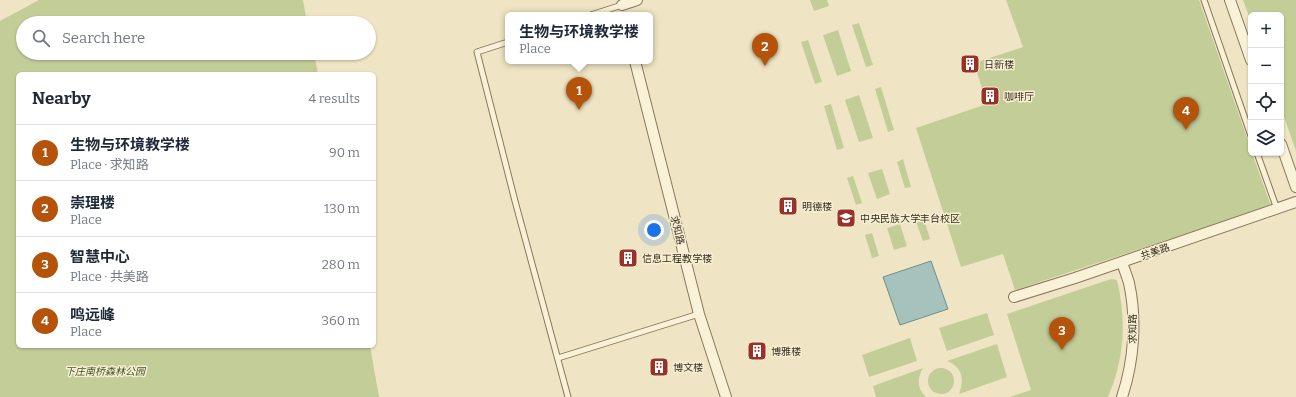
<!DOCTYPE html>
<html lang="en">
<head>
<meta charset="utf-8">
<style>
	body { margin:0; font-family:Bitter,"Noto Sans SC",serif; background:#f2f2f3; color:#1f2937 }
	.controls { position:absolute; right:12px; top:12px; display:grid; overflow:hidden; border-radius:6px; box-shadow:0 1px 3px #0004 }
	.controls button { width:36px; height:36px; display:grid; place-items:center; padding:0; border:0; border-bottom:1px solid #e0e1e3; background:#fff; color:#1f2937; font:20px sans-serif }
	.you { position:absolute; left:654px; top:230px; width:14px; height:14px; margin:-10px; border:3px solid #fff; border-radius:50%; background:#1a73e8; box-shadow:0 0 0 6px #1a73e833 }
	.badge { display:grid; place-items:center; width:26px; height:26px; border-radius:50%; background:#b45309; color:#fff; font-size:13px; font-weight:700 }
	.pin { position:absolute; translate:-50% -33px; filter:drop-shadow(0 1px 2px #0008) }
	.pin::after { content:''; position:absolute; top:21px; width:14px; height:12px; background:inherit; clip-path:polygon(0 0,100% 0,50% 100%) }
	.popup { position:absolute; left:505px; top:12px; width:148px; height:52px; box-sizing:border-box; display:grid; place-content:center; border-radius:6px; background:#fff; filter:drop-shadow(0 1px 3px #0005); font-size:13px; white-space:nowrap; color:#747a83 }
	.popup b { font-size:15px; color:#1f2937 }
	.popup::after { content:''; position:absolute; left:50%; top:100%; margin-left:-8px; border:8px solid transparent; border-top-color:#fff }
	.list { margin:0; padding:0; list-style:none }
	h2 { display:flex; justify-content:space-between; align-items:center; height:52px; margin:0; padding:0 16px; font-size:17px }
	h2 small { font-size:13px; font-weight:400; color:#747a83 }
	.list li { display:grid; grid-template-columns:26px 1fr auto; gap:12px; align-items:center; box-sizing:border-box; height:56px; padding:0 16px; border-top:1px solid #e0e1e3 }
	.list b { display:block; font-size:15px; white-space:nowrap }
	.list p { margin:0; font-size:13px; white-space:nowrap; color:#747a83 }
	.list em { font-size:13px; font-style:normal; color:#747a83 }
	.icon { flex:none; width:22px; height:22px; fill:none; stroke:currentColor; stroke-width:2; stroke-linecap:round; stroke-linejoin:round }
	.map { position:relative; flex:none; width:1296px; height:397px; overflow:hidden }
	.search { position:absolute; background:#fff; box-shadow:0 1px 3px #0004; left:16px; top:16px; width:360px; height:44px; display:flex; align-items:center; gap:10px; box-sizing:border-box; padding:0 14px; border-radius:22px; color:#747a83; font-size:15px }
	.panel { position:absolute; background:#fff; box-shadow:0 1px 3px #0004; left:16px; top:72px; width:360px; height:276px; border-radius:6px }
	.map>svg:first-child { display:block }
	.green { fill:#c3cd98 }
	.water { fill:#a6c2bc; stroke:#6d908a }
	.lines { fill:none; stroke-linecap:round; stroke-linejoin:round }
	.service-casing { stroke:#8a775a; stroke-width:7 }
	.minor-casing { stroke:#8a775a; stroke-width:12 }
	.service { stroke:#f9f2d8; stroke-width:5 }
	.minor { stroke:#f9f2d8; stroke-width:10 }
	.labels { text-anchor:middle; stroke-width:3; stroke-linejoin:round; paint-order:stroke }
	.poi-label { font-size:10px; fill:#3a2e1e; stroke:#f6efd4; text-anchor:start }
	.street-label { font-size:10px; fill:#3a2e1e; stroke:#f6efd4 }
	.park-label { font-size:10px; font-style:italic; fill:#465625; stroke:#f6efd4 }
</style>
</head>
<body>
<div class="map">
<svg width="1296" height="397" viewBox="0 0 1296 397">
	<rect width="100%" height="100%" fill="#efe5c4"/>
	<g class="green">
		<path d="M39,0H303L307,23H23V53H314L318,74H18V346H370L379,397H0V21Z"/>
		<path d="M810,0H827L829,6L814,11Z"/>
		<path d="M1006,0H1199L1251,149V153H1252L1271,206L1015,290L1003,254L961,267L916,128L987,104L974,63L1023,47Z"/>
		<path d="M1243,0H1296V151L1281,108V15H1251V22Z"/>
		<path d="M859,23L873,65L866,67L852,25Z"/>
		<path d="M838,30L851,71L837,76L823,35Z"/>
		<path d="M808,40L822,82L815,84L801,42Z"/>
		<path d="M881,87L894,130L888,132L875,89Z"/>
		<path d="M859,95L873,138L859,142L845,100Z"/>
		<path d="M831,104L844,148L837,150L824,106Z"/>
		<path d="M903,159L911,187L905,188L897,162Z"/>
		<path d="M882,169L890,194L877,199L868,173Z"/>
		<path d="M853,176L862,203L856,205L847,178Z"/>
		<path d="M923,216L930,239L923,241L915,219Z"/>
		<path d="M900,224L907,246L894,250L887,228Z"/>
		<path d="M872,233L879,256L872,258L865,235Z"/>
		<path d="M1111,279L1117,280C1124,309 1125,339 1118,367C1116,377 1112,387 1108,397H1010L1031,390L1007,314Z"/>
		<path d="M987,313L994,335L947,351L939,328Z"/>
		<path d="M910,338L917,361L869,377L862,355Z"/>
		<path d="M997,344L1007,377L959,394C965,379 962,367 947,361Z"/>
		<path d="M923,368C917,378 917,389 926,397H876L873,386Z"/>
		<circle cx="941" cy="381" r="13"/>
	</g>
	<path class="water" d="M931,261L948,309L900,325L883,277Z"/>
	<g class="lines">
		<defs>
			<g id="service">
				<path d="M1204,0L1251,136"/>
				<path d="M591,15L622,5"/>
				<path d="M508,42L477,52L515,201L568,397"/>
				<path d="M1257,153L1277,209"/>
				<path d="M558,358L699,314"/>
			</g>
			<g id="minor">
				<path d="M1230,0L1251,60"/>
				<path d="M622,5L637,0"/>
				<path d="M635,61L699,314L726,397"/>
				<path d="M1281,144L1296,187"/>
				<path d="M1122,262C1124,269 1127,276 1129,283C1137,320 1134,361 1122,397"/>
				<path d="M1014,297L1075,278L1296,202"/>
			</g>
		</defs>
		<use href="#service" class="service-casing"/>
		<use href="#minor" class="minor-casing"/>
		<use href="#service" class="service"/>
		<use href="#minor" class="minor"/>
	</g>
	<defs>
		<symbol id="building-square" viewBox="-11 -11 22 22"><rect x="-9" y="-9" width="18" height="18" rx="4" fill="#993129" stroke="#f6efd4"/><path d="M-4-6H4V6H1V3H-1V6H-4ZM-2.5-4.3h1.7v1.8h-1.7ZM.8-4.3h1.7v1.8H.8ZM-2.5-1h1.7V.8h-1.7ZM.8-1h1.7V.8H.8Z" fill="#fff"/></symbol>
		<symbol id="university-square" viewBox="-11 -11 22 22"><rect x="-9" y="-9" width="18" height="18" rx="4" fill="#993129" stroke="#f6efd4"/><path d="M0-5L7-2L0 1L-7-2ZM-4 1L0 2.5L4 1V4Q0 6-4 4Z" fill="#fff"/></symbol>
	</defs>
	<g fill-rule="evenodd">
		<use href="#building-square" x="959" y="53" width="22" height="22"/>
		<use href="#building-square" x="979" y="85" width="22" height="22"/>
		<use href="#building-square" x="777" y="195" width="22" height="22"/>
		<use href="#university-square" x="835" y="207" width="22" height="22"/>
		<use href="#building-square" x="617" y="247" width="22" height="22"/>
		<use href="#building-square" x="746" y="340" width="22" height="22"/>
		<use href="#building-square" x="648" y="356" width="22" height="22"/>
	</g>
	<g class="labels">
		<g class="poi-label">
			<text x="984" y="68">日新楼</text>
			<text x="1004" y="100">咖啡厅</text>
			<text x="802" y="210">明德楼</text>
			<text x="860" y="222">中央民族大学丰台校区</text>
			<text x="642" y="262">信息工程教学楼</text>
			<text x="771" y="355">博雅楼</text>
			<text x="673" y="371">博文楼</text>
		</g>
		<g class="street-label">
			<text transform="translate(678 230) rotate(76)" y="4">求知路</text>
			<text transform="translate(1155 251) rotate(-19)" y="4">共美路</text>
			<text transform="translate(1132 329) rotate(-89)" y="4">求知路</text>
		</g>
		<g class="park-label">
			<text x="105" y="375">下庄南桥森林公园</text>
		</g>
	</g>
</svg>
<div class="controls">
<button>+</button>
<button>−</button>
<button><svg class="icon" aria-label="locate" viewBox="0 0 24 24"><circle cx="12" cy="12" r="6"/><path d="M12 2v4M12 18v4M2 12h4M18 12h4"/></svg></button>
<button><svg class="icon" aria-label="layers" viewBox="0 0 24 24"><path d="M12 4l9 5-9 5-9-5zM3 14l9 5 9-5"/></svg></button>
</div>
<div class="you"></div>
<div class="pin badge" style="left:579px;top:110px">1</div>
<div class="popup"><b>生物与环境教学楼</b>Place</div>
<div class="pin badge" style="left:765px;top:66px">2</div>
<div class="pin badge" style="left:1062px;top:350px">3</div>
<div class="pin badge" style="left:1186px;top:130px">4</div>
<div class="search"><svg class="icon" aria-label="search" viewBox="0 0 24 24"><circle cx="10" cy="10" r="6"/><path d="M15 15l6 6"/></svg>Search here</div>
<section class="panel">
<h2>Nearby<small>4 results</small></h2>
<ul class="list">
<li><span class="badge">1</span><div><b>生物与环境教学楼</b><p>Place · 求知路</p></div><em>90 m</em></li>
<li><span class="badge">2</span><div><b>崇理楼</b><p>Place</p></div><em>130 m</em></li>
<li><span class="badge">3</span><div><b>智慧中心</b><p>Place · 共美路</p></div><em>280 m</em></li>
<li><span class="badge">4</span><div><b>鸣远峰</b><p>Place</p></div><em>360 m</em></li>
</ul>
</section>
</div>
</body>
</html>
